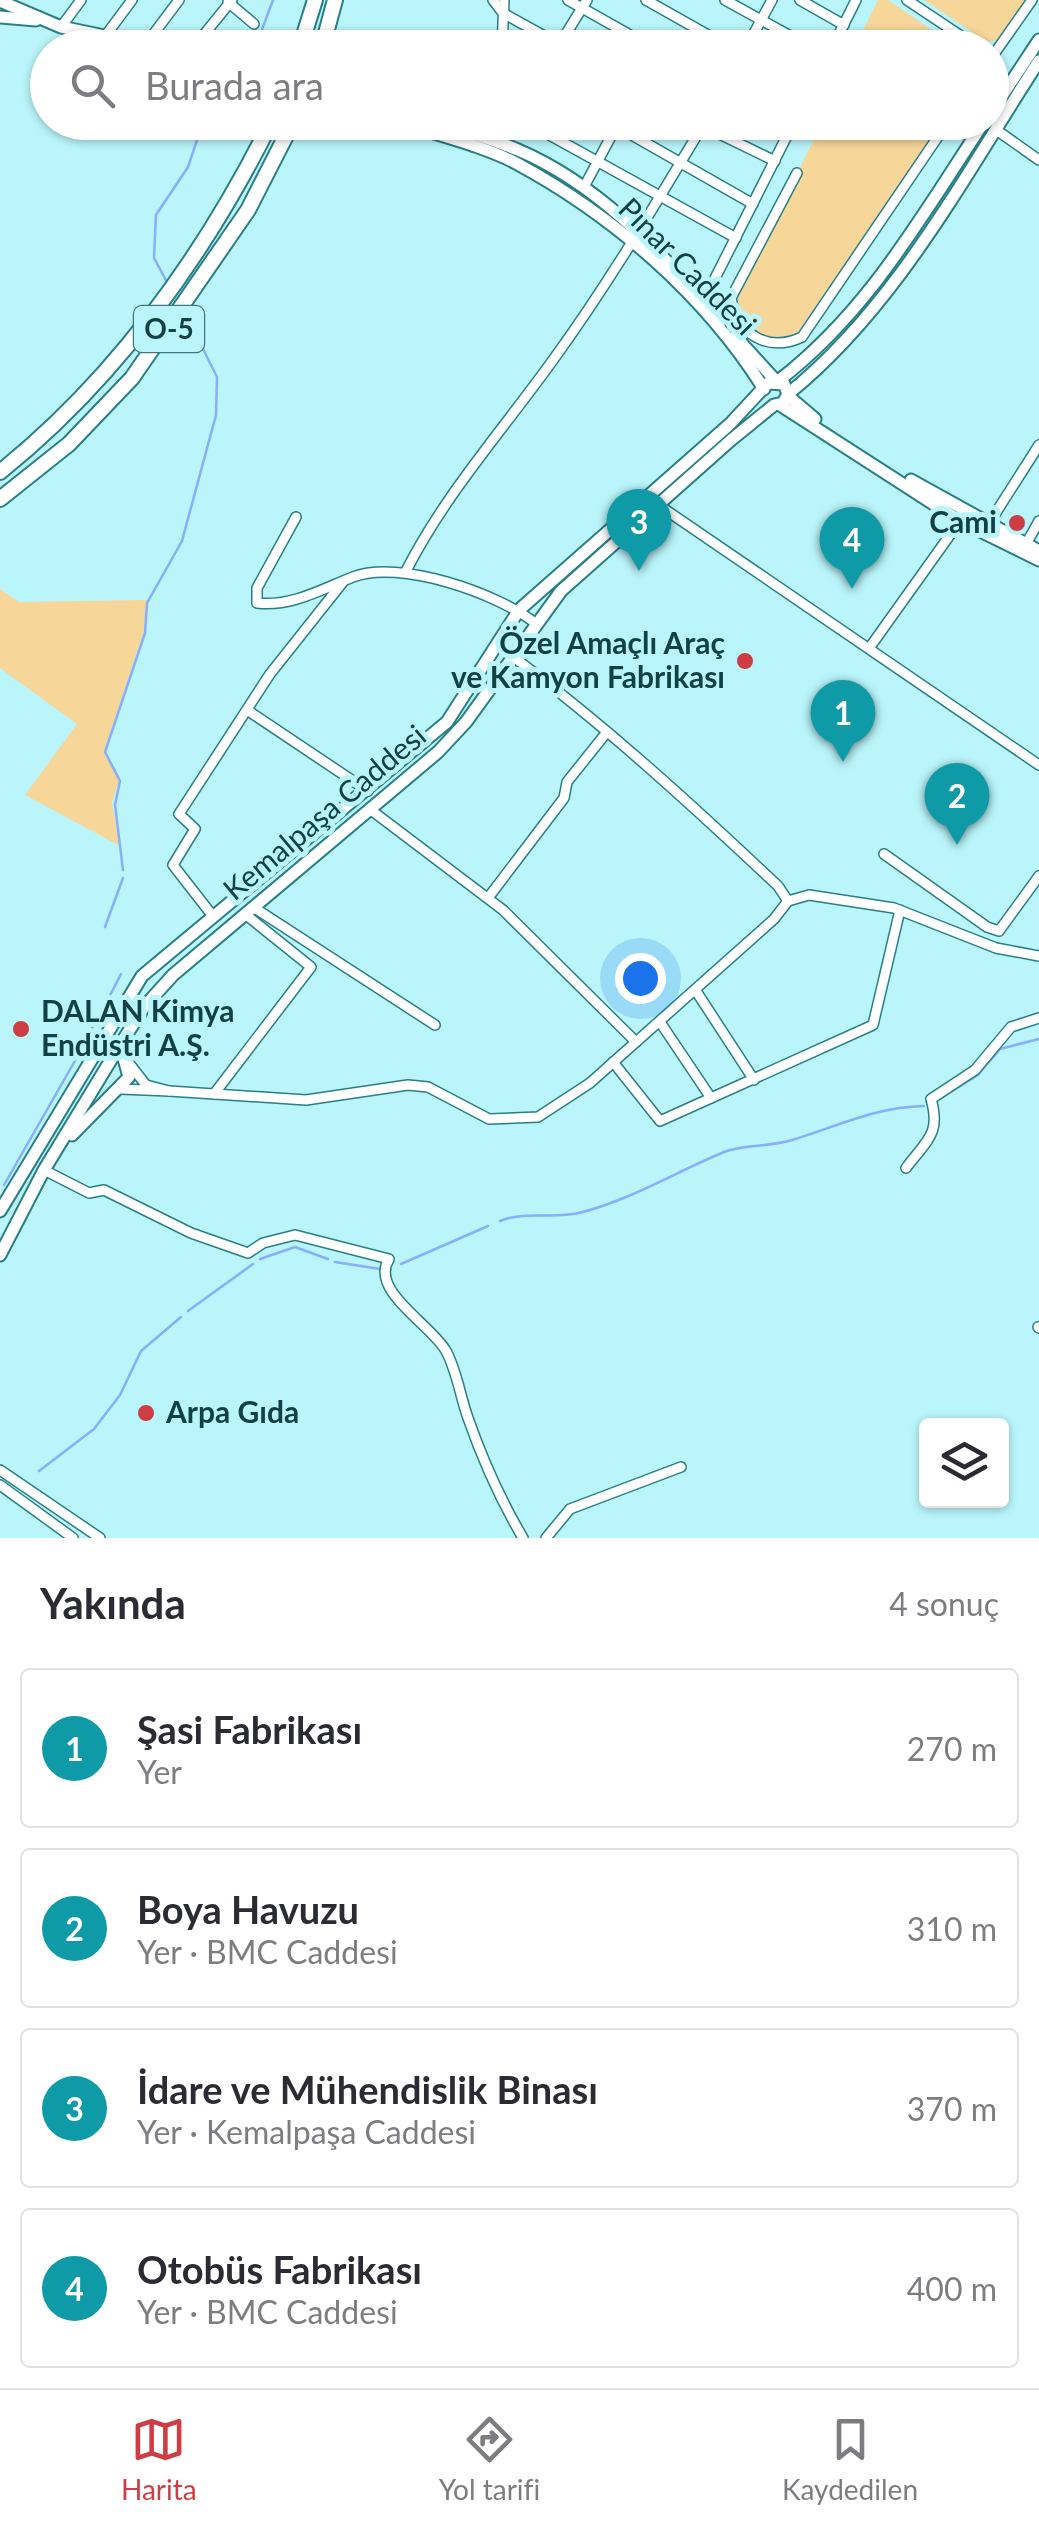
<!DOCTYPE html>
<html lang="tr">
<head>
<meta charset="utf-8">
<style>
	body { margin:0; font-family:Lato,sans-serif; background:#f2f2f3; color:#2b2b33 }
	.controls { position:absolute; right:30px; bottom:30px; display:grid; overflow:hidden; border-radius:10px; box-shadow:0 2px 8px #0004 }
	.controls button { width:90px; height:90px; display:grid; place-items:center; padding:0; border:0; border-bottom:2px solid #e1e1e2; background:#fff; color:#2b2b33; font:50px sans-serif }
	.you { position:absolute; left:640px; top:978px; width:35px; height:35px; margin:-25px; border:8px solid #fff; border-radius:50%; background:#1a73e8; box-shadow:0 0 0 15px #1a73e833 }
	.badge { display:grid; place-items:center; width:65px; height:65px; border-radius:50%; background:#cd3d43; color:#fff; font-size:32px; font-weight:700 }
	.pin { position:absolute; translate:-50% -82px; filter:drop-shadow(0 2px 5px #0008) }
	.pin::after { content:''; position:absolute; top:52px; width:35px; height:30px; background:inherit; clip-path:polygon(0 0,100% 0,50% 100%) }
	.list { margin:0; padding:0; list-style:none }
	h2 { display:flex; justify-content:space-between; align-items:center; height:130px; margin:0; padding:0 40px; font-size:42px }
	h2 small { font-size:32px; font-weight:400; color:#7c7c81 }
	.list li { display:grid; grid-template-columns:65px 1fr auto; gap:30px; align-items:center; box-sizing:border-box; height:160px; margin:0 20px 20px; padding:0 20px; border:2px solid #e1e1e2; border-radius:10px }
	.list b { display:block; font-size:38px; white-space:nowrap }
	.list p { margin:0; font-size:32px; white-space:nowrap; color:#7c7c81 }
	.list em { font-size:32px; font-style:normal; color:#7c7c81 }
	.icon { flex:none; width:55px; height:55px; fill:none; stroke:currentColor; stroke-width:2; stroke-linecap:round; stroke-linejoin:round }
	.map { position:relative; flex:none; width:1039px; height:1538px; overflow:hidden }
	.search { position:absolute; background:#fff; box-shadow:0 2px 8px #0004; left:30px; right:30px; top:30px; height:110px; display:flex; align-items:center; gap:25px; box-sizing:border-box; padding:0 35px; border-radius:55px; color:#7c7c81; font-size:38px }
	.sheet { height:850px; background:#fff }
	nav { display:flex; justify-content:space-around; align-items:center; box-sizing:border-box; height:140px; border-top:2px solid #e1e1e2; background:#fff; font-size:28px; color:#7c7c81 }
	nav a { display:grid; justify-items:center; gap:5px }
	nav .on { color:#cd3d43 }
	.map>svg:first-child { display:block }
	.green { fill:#f7d69a }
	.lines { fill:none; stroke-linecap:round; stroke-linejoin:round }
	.stream { stroke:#87affe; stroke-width:2.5 }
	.minor-casing { stroke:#287f86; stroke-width:12 }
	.major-casing { stroke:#287f86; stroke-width:15 }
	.highway-casing { stroke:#287f86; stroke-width:18 }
	.minor { stroke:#fff; stroke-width:9 }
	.major { stroke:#fff; stroke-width:11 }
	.highway { stroke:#fff; stroke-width:14 }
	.poi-dot { fill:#cd3d43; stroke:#b9f5fa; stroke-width:4 }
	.labels { text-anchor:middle; stroke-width:10; stroke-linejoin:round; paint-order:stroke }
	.shield { fill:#b9f5fa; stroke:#43777b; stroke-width:2.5 }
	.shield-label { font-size:28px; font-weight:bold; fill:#114145 }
	.street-label { font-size:30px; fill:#114145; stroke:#b9f5fa }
	.poi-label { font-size:30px; font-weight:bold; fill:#114145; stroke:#b9f5fa; text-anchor:end }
</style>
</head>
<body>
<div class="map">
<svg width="1039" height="1538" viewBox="0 0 1039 1538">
	<rect width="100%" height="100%" fill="#b9f5fa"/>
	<g class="green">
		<path d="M878,0H888L957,47H855Z"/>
		<path d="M924,0H1026L997,40L987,42Z"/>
		<path d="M822,123H945L796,335L779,342L755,335L738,311L736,297Z"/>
		<path d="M0,589L19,602L149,600L147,622L104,752L120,777L112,803L120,846L25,795L77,724L0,668Z"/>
	</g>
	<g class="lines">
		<g class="stream">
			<path d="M255,48L273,0"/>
			<path d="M168,284L154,258L156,215L188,167L203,122"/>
			<path d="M123,870L115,805L120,781L105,752L145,633L147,603L182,541L216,415L217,377L185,313"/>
			<path d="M105,927L123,878"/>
			<path d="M104,1007L121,974"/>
			<path d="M86,1041L97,1017"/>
			<path d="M936,1101L978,1075L1000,1049L1039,1039"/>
			<path d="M4,1185L80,1052"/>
			<path d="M500,1221C526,1210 556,1220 583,1212C634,1198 676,1172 724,1152C745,1144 770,1147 792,1140C838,1126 875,1107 924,1106"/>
			<path d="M260,1259L295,1247L328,1259"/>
			<path d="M335,1262L380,1269"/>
			<path d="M401,1264L488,1226"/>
			<path d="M188,1311L253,1264"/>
			<path d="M39,1471L94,1429L120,1395L141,1351L181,1317"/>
		</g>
		<defs>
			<g id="minor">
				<path d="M493,0L503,13L566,48"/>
				<path d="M568,0L653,48"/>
				<path d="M646,0L731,48"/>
				<path d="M725,0L812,48"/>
				<path d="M800,0L844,25"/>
				<path d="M907,0L979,48"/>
				<path d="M228,2L254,24"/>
				<path d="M61,27L81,0"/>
				<path d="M106,35L132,0"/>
				<path d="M146,44L179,0"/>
				<path d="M559,45L587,0"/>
				<path d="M193,48L232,0"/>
				<path d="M502,48L504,0"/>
				<path d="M746,48L772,0"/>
				<path d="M832,48L856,0"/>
				<path d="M992,57L1032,0"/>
				<path d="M526,122L736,238"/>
				<path d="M609,122L753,204"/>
				<path d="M695,122L775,161"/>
				<path d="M995,129L1039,160"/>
				<path d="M487,139L490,122"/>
				<path d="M797,173L731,298C737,335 769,353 802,337L948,122"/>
				<path d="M584,187L616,127"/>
				<path d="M701,306L794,122"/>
				<path d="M657,504L1039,765"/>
				<path d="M296,517L257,588V603C292,607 322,589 353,577C399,559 497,593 535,623"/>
				<path d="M988,525L1039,445"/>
				<path d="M1026,544L1039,521"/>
				<path d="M406,571C446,493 502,431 553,360C609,283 656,203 705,122"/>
				<path d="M870,647L960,521"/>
				<path d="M512,656C606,726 693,806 778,886L788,901"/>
				<path d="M247,710L368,791"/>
				<path d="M371,810L503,910L636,1042"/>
				<path d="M884,854L987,927L999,931L1039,876"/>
				<path d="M488,898L564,798L567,782L607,732"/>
				<path d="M253,907L435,1025"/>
				<path d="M212,915L173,865L195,829L179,814L270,674L343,582"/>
				<path d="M696,991L754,1080"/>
				<path d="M660,1022L711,1098"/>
				<path d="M613,1062L660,1121L873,1025L900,910"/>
				<path d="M121,1089L169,1091L146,1085L128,1062"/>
				<path d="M169,1091L306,1100L408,1085L428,1087L489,1119L538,1117L590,1083L774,919L788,901L809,895L894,908L996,948L1039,956"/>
				<path d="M214,1094L311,967L245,914"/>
				<path d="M906,1168C927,1140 941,1134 931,1099L975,1070L1011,1027L1039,1018"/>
				<path d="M44,1170L89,1193L104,1190L191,1233L248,1253L263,1243L295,1235L389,1259C369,1291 432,1325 446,1351C457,1371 460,1396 468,1418C483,1461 500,1499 523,1538"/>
				<path d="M1038,1327L1039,1328"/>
				<path d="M0,1470L100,1538"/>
				<path d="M0,1485L73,1538"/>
				<path d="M546,1538L570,1509L681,1467"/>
			</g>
			<g id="major">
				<path d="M0,1L61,27L162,48"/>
				<path d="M0,17L36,20"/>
				<path d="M992,111L1039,40"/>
				<path d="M399,122C437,135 481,145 516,163C614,216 704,294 764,389"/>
				<path d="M438,122C464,131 492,139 518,150C596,183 657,248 712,311"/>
				<path d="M735,336L776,381"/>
				<path d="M778,381C869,311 921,217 984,122"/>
				<path d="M788,394C896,307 964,176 1039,61"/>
				<path d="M788,396L815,419"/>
				<path d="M780,405L960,521L1039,560"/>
				<path d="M911,480L1039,551"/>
				<path d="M72,1135L129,1077L123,1055L110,1050L93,1052"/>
				<path d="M0,1211L142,976L447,722L519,610L730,424L768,383L784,384L788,394L783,403L774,405L731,440L561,591L466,722L438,752L173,975L144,1007L120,1045L44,1170L0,1255"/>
			</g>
			<g id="highway">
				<path d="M300,48L315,0"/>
				<path d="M322,48L335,0"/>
				<path d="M0,472C117,378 204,256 271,122"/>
				<path d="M0,499L69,444L132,378L248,210L293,122"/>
			</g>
		</defs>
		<use href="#minor" class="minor-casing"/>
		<use href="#major" class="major-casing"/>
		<use href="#highway" class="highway-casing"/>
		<use href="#minor" class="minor"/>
		<use href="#major" class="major"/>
		<use href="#highway" class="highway"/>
	</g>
	<g class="poi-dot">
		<circle cx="1017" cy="523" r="10"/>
		<circle cx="745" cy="661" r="10"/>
		<circle cx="21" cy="1029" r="10"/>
		<circle cx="146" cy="1413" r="10"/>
	</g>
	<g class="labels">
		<rect class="shield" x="134" y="306" width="70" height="46" rx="8"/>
		<g class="shield-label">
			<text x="169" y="339">O-5</text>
		</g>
		<g class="street-label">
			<text transform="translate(687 267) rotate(45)" y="10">Pınar Caddesi</text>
			<text transform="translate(325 813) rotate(-40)" y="10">Kemalpaşa Caddesi</text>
		</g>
		<g class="poi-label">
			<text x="997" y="533">Cami</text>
			<text x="725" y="654">Özel Amaçlı Araç<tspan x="725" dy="34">ve Kamyon Fabrikası</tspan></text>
			<text x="41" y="1022" text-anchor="start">DALAN Kimya<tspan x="41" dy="34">Endüstri A.Ş.</tspan></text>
			<text x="166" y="1423" text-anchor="start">Arpa Gıda</text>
		</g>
	</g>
</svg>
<div class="controls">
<button><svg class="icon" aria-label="layers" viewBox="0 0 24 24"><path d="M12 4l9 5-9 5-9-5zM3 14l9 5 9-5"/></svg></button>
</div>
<div class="you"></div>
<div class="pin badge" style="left:843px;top:762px;background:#0f9aa8">1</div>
<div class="pin badge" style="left:957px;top:845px;background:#0f9aa8">2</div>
<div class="pin badge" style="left:639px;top:571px;background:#0f9aa8">3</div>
<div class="pin badge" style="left:852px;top:589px;background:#0f9aa8">4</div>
<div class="search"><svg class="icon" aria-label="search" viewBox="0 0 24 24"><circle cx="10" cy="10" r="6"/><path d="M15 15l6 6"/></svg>Burada ara</div>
</div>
<section class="sheet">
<h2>Yakında<small>4 sonuç</small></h2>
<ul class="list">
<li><span class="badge" style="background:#0f9aa8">1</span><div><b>Şasi Fabrikası</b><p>Yer</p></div><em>270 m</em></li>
<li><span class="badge" style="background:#0f9aa8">2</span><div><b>Boya Havuzu</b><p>Yer · BMC Caddesi</p></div><em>310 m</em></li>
<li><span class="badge" style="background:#0f9aa8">3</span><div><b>İdare ve Mühendislik Binası</b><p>Yer · Kemalpaşa Caddesi</p></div><em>370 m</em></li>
<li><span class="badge" style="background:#0f9aa8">4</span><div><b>Otobüs Fabrikası</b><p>Yer · BMC Caddesi</p></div><em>400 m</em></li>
</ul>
</section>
<nav>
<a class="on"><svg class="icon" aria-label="map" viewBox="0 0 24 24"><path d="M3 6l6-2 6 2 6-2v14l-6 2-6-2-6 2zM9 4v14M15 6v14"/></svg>Harita</a>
<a><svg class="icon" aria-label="directions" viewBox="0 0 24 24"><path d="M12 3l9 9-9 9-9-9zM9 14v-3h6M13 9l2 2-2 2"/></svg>Yol tarifi</a>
<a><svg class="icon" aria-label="saved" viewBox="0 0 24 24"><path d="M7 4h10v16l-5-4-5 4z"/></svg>Kaydedilen</a>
</nav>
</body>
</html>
